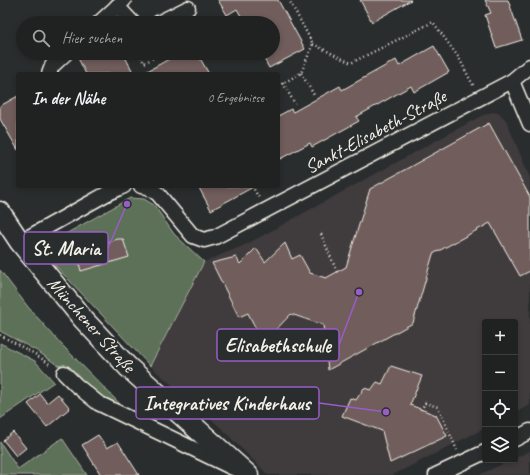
<!DOCTYPE html>
<html lang="de">
<head>
<meta charset="utf-8">
<style>
	body { margin:0; font-family:Caveat,sans-serif; background:#282a2a; color:#f1f3f6 }
	.controls { position:absolute; right:12px; bottom:12px; display:grid; overflow:hidden; border-radius:4px; box-shadow:0 2px 6px #0003 }
	.controls button { width:36px; height:36px; display:grid; place-items:center; padding:0; border:0; border-bottom:1px solid #3d3f40; background:#202222; color:#f1f3f6; font:20px sans-serif }
	.list { margin:0; padding:0; list-style:none }
	h2 { display:flex; justify-content:space-between; align-items:center; height:52px; margin:0; padding:0 16px; font-size:17px }
	h2 small { font-size:13px; font-weight:400; color:#a2a4a5 }
	.icon { flex:none; width:22px; height:22px; fill:none; stroke:currentColor; stroke-width:2; stroke-linecap:round; stroke-linejoin:round }
	.map { position:relative; flex:none; width:530px; height:475px; overflow:hidden }
	.search { position:absolute; background:#202222; box-shadow:0 2px 6px #0003; left:16px; top:16px; width:264px; height:44px; display:flex; align-items:center; gap:10px; box-sizing:border-box; padding:0 14px; border-radius:22px; color:#a2a4a5; font-size:15px }
	.panel { position:absolute; background:#202222; box-shadow:0 2px 6px #0003; left:16px; top:72px; width:264px; height:116px; border-radius:4px }
	.map>svg:first-child { display:block }
	.built { fill:#3f3b3c }
	.green { fill:#5d7059; stroke:#a8b0a0 }
	.building { fill:#705d5b; stroke:#f4f1e8 }
	.lines { fill:none; stroke-linecap:round; stroke-linejoin:round }
	.minor-casing { stroke:#f4f1e8; stroke-width:17 }
	.secondary-casing { stroke:#f4f1e8; stroke-width:23 }
	.path { stroke:#f4f1e8; stroke-width:2.5; stroke-dasharray:1 3; stroke-linecap:butt }
	.minor { stroke:#2a2d2e; stroke-width:14 }
	.secondary { stroke:#2a2d2e; stroke-width:20 }
	.labels { text-anchor:middle; stroke-width:4; stroke-linejoin:round; paint-order:stroke }
	.street-label { font-size:19px; fill:#f4f1e8; stroke:#2a2d2e }
	.leader { fill:none; stroke:#995dc9; stroke-width:1.5 }
	.callout-dot { fill:#995dc9; stroke:#2a2d2e; stroke-width:1.5 }
	.callout { fill:#2a2d2e; stroke:#995dc9; stroke-width:1.5 }
	.callout-label { font-size:20px; text-anchor:middle; font-weight:bold; fill:#f4f1e8 }
</style>
</head>
<body>
<div class="map">
<svg width="530" height="475" viewBox="0 0 530 475">
	<rect width="100%" height="100%" fill="#2a2d2e"/>
	<filter id="ink" filterUnits="userSpaceOnUse"><feTurbulence type="fractalNoise" baseFrequency=".025" numOctaves="2"/><feDisplacementMap in="SourceGraphic" scale="8" xChannelSelector="R" yChannelSelector="G"/><feConvolveMatrix kernelMatrix="1 2 1 2 8 2 1 2 1" color-interpolation-filters="sRGB"/></filter>
	<g filter="url(#ink)">
		<g class="built">
			<path d="M492,112L499,113L506,120L530,178V405L515,413V322H485V428L393,475H268L220,427L150,366L204,262L247,244L481,116Z"/>
			<path d="M530,451V475H479L511,460H515V458Z"/>
		</g>
		<g class="green">
			<path d="M130,198L144,199L154,205L174,234L204,262L150,366L52,262V250L62,236Z"/>
			<path d="M0,270L28,307L61,344L124,408L99,397L65,370L37,351L0,331Z"/>
			<path d="M0,343L35,361L54,382L0,419Z"/>
			<path d="M62,438L87,475H0V442L18,469Z"/>
		</g>
		<g class="building">
			<path d="M218,0H278L305,49L269,68L261,53H273V23H245L237,9L227,15Z"/>
			<path d="M360,0H411L372,22Z"/>
			<path d="M485,0H508L522,40L496,48L485,15L491,13Z"/>
			<path d="M434,46L449,72L414,92L411,86L356,117L359,121L312,147L310,143L278,160V116L291,109L293,112L340,86L342,90L396,60L399,66Z"/>
			<path d="M86,53H123L134,74H86L78,58Z"/>
			<path d="M180,53H197L209,74H142Z"/>
			<path d="M18,96V150L0,119V106Z"/>
			<path d="M489,123L530,197V271L520,276L490,223L433,254L413,323L328,370L323,325L291,314L263,343L248,313L239,317L212,263L236,257L240,264L256,248L265,262L285,243L292,259L300,255L310,273L326,278L346,267L370,189Z"/>
			<path d="M198,186H255L211,210Z"/>
			<path d="M118,239H123L129,257L81,271L76,251Z"/>
			<path d="M391,366L422,376L410,405L436,415L447,436L390,463L382,431L342,416L350,398L356,400L364,388L371,390L377,382L382,384Z"/>
			<path d="M40,394L47,403L58,394L70,408L47,427L28,404Z"/>
			<path d="M13,432L26,448L16,456L3,440Z"/>
			<path d="M98,435L107,448L118,442L139,475H101L82,445Z"/>
		</g>
		<g class="lines">
			<defs>
				<g id="minor">
					<path d="M117,6L133,23"/>
					<path d="M99,23L124,0"/>
					<path d="M158,23L188,8"/>
					<path d="M49,74L52,66L66,53"/>
					<path d="M512,81L530,124"/>
					<path d="M141,186L148,187L158,194L193,236L204,240L215,237L512,81L530,66"/>
					<path d="M20,242L108,193L124,186"/>
					<path d="M64,373L76,385L98,403L233,468"/>
					<path d="M515,439L530,431"/>
					<path d="M436,475L485,452"/>
				</g>
				<path id="secondary" d="M0,212L20,242L83,319L128,367L248,475"/>
			</defs>
			<use href="#minor" class="minor-casing"/>
			<use href="#secondary" class="secondary-casing"/>
			<g class="path">
				<path d="M313,44L351,63L433,22L459,58L473,85"/>
				<path d="M139,53L144,63L163,53"/>
				<path d="M301,73L314,95"/>
				<path d="M283,83L295,104"/>
				<path d="M278,86L301,73L313,44L289,0"/>
				<path d="M252,186L259,198"/>
				<path d="M321,234L337,272"/>
				<path d="M0,335L35,354L51,365"/>
				<path d="M421,410L425,403L438,407L457,450"/>
			</g>
			<use href="#minor" class="minor"/>
			<use href="#secondary" class="secondary"/>
		</g>
	</g>
	<g class="labels">
		<g class="street-label">
			<text transform="translate(375 131) rotate(-28)" y="7">Sankt-Elisabeth-Straße</text>
			<text transform="translate(92 324) rotate(48)" y="7">Münchener Straße</text>
		</g>
	</g>
	<path class="leader" d="M127 204L108 248M359 292L339 345M386 412L319 403"/>
	<g class="callout-dot">
		<circle cx="127" cy="204" r="4"/>
		<circle cx="359" cy="292" r="4"/>
		<circle cx="386" cy="412" r="4"/>
	</g>
	<g class="callout">
		<rect x="24" y="232" width="84" height="32" rx="4"/>
		<rect x="217" y="329" width="122" height="32" rx="4"/>
		<rect x="136" y="387" width="183" height="32" rx="4"/>
	</g>
	<g class="callout-label">
		<text x="66" y="255">St. Maria</text>
		<text x="278" y="352">Elisabethschule</text>
		<text x="227" y="410">Integratives Kinderhaus</text>
	</g>
</svg>
<div class="controls">
<button>+</button>
<button>−</button>
<button><svg class="icon" aria-label="locate" viewBox="0 0 24 24"><circle cx="12" cy="12" r="6"/><path d="M12 2v4M12 18v4M2 12h4M18 12h4"/></svg></button>
<button><svg class="icon" aria-label="layers" viewBox="0 0 24 24"><path d="M12 4l9 5-9 5-9-5zM3 14l9 5 9-5"/></svg></button>
</div>
<div class="search"><svg class="icon" aria-label="search" viewBox="0 0 24 24"><circle cx="10" cy="10" r="6"/><path d="M15 15l6 6"/></svg>Hier suchen</div>
<section class="panel">
<h2>In der Nähe<small>0 Ergebnisse</small></h2>
<ul class="list">
</ul>
</section>
</div>
</body>
</html>
